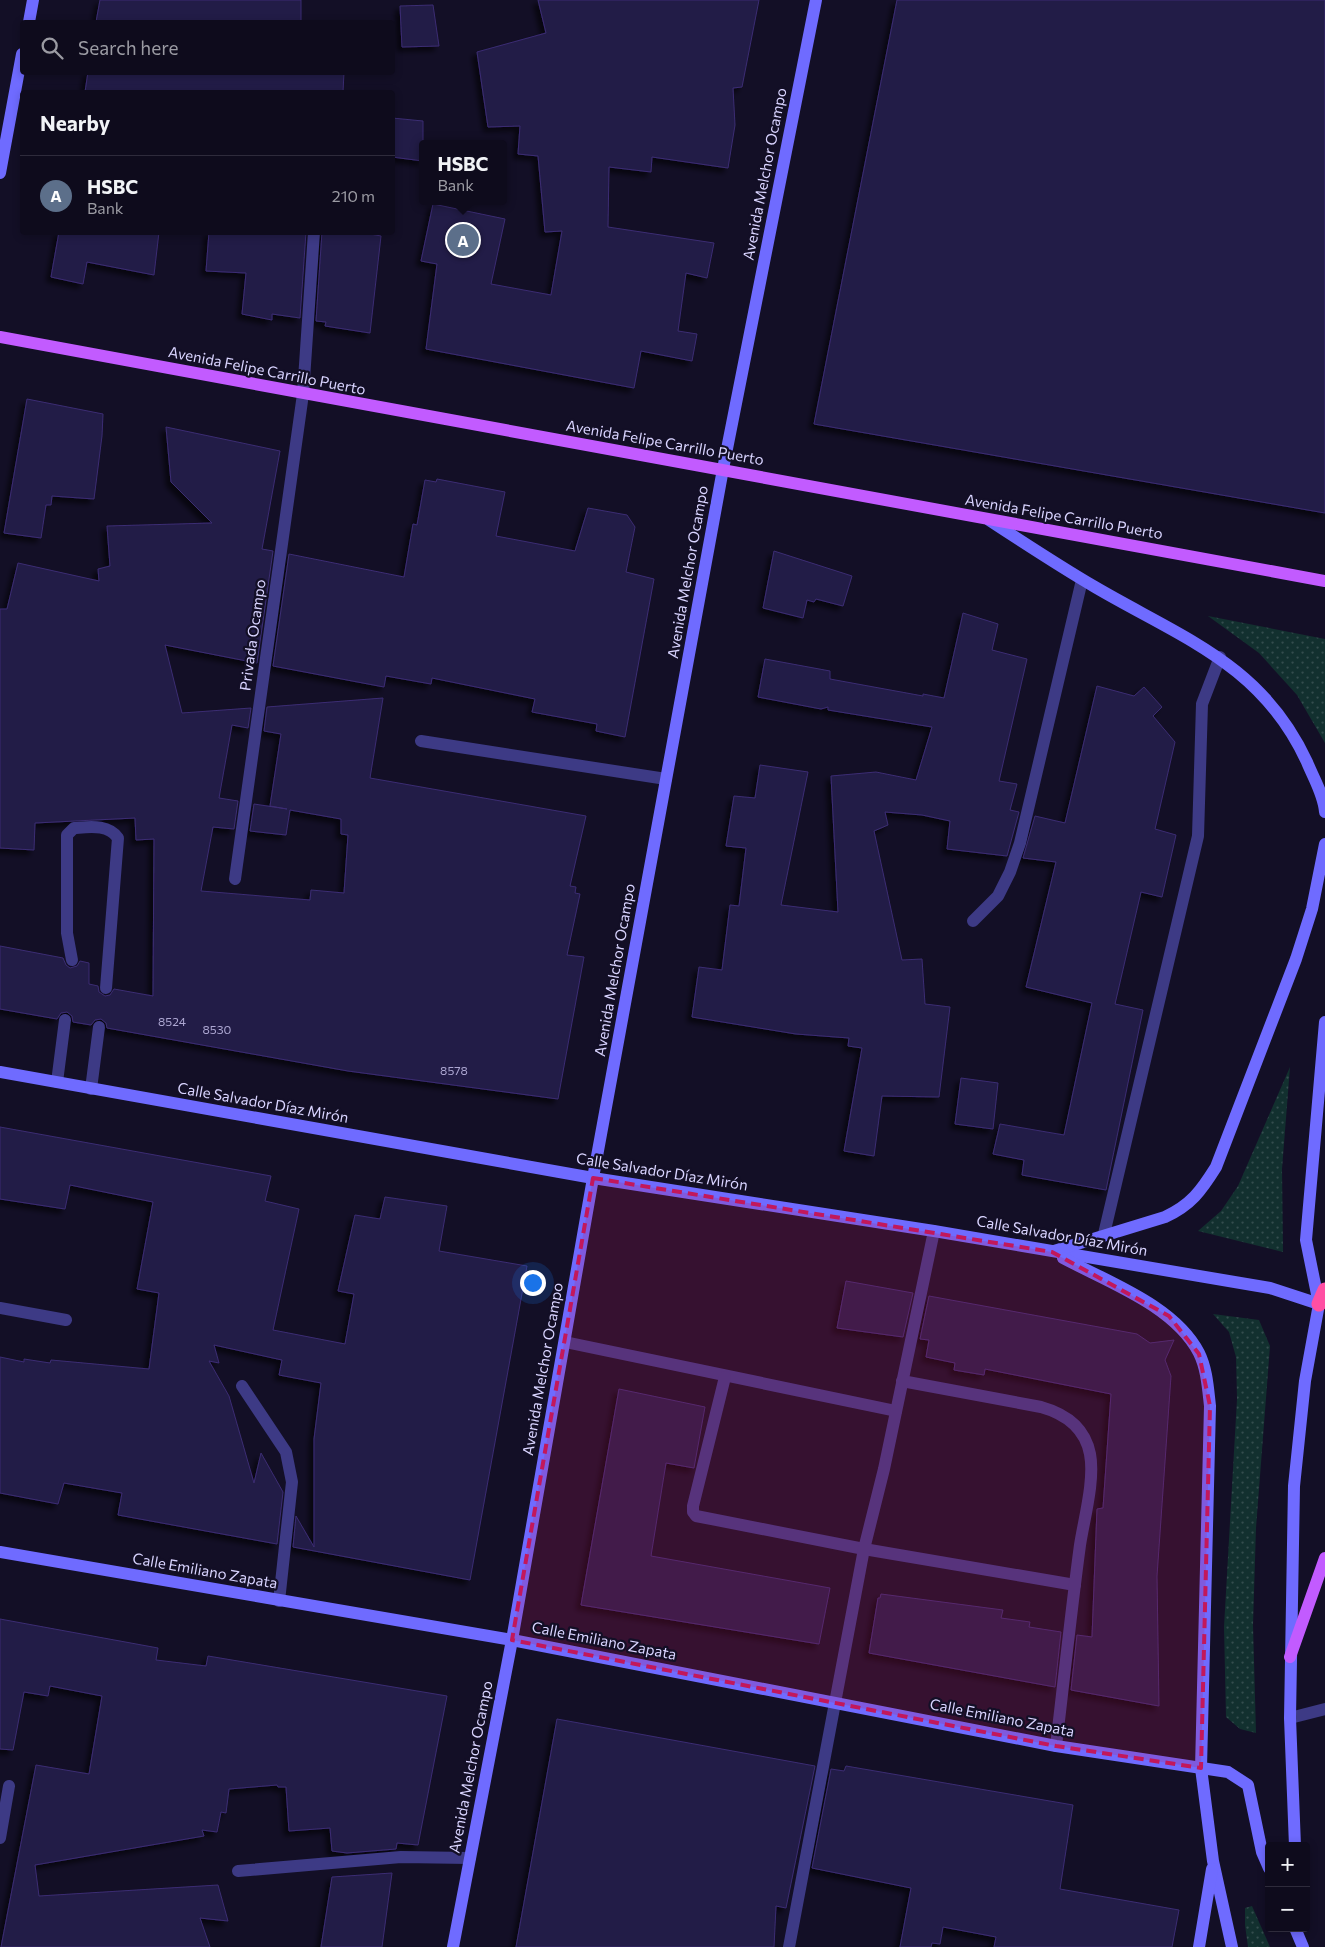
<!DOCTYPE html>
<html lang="en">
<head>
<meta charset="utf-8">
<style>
	body { margin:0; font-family:Commissioner,sans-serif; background:#1c1929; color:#f1f3f6 }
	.controls { position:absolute; right:15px; bottom:15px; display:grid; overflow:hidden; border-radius:5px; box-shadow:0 2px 8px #0003 }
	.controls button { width:45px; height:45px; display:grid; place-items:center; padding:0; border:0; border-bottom:1px solid #2e2b3b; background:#0e0b1c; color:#f1f3f6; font:25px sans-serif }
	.you { position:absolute; left:532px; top:1282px; width:18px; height:18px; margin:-12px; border:4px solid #fff; border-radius:50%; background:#1a73e8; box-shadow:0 0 0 8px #1a73e833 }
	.badge { display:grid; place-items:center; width:32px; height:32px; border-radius:50%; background:#ea580c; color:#fff; font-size:16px; font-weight:700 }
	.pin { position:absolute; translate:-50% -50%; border:2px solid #fff; box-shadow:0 1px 5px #0006 }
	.popup { position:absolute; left:419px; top:140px; width:88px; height:65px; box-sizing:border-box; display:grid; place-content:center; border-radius:5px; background:#0e0b1c; filter:drop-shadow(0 1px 4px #0005); font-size:16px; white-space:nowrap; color:#9b9ba3 }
	.popup b { font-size:19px; color:#f1f3f6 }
	.popup::after { content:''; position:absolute; left:50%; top:100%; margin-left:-10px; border:10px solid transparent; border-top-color:#0e0b1c }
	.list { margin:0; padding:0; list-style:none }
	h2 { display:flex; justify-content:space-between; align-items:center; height:65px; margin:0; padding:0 20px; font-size:21px }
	h2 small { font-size:16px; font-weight:400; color:#9b9ba3 }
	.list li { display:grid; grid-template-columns:32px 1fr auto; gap:15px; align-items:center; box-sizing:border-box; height:80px; padding:0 20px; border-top:1px solid #2e2b3b }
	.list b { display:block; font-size:19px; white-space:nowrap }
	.list p { margin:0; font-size:16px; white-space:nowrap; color:#9b9ba3 }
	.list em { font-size:16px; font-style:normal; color:#9b9ba3 }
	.icon { flex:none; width:28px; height:28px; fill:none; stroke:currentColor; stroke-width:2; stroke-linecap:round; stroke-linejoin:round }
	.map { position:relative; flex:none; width:1325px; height:1947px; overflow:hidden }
	.search { position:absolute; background:#0e0b1c; box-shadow:0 2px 8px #0003; left:20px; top:20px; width:375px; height:55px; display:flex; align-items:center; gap:12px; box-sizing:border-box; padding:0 18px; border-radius:5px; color:#9b9ba3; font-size:19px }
	.panel { position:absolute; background:#0e0b1c; box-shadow:0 2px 8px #0003; left:20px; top:90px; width:375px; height:145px; border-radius:5px }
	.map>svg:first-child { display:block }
	.grass { fill:url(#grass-dots) }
	.building { fill:#241b47; stroke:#3b2d73; filter:url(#shadow) }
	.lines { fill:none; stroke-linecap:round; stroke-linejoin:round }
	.lane { stroke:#3d3a85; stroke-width:12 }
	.secondary { stroke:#6f6bff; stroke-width:12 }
	.primary { stroke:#c25bff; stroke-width:12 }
	.highway { stroke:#ff4fa3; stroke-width:15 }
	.marked { fill:#c2185b; fill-opacity:0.2; stroke:#c2185b; stroke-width:4; stroke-dasharray:10 6; stroke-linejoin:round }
	.labels { text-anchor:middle; stroke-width:4.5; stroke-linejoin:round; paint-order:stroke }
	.number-label { font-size:12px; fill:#aca6d1 }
	.street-label { font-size:15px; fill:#d9d4ff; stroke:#130f26 }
</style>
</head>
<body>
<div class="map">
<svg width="1325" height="1947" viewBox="0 0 1325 1947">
	<defs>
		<pattern id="grass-dots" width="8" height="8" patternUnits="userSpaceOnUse" patternTransform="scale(1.25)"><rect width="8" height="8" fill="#12302f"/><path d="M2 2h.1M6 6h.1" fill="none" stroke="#344d4e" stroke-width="1.8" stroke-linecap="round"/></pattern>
		<filter id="shadow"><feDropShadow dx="-4.5" dy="4.5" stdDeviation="2.5" flood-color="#0009"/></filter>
	</defs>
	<rect width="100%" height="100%" fill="#130f26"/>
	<g class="grass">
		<path d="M1208,616L1325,639V743L1297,695L1259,653Z"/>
		<path d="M1290,1067L1282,1169L1283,1252L1198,1231L1221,1211L1238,1186Z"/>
		<path d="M1213,1314L1259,1320L1270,1346L1256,1528L1253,1625L1256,1733L1240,1729L1226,1717L1224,1627L1237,1399L1236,1357L1229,1332Z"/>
		<path d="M1252,1906L1270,1947H1248L1245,1925V1908Z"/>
	</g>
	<g class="building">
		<path d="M100,0H301V22H347H96Z"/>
		<path d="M538,0H759L742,87L733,88L735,125L728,168L652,157L651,172L609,167L608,227L714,243L707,278L686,273L678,331L697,334L692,361L641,351L634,388L426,349L437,264L421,261L433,204L505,219L491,284L551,295L562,231L545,232L538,156L518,154L520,126L488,127L477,52L546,33Z"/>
		<path d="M897,0H1325V513L814,424Z"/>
		<path d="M433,5L439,46L402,47L400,6Z"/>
		<path d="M88,72H344L343,92H85Z"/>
		<path d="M392,118L423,121V161L392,157Z"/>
		<path d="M59,232H159L154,275L87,262L83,284L51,277Z"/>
		<path d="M209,232H306L300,318L272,314V320L242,314L246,273L206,271Z"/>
		<path d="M322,232H359L381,236L370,333L325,326L326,322L316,321Z"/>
		<path d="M27,399L103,414L102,436L94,499L52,496L51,505H46L41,538L4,533Z"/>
		<path d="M166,427L280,451L262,549L273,551L257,663L165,645L182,713L251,708L248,728L232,725L219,798L238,801L234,829L213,827L201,891L310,900L311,890L344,893L348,835L341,834V819L290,810L286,835L250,831L254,804L287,809L270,806L281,734L264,731L267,707L383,698L370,778L586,816L570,886L576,887L575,893L580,894L567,955L584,957L558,1099L348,1071L219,1048L107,1028L106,1023L101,1019L95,1020L91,1025L73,1022L72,1016L67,1012L61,1013L57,1019L0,1009V946L63,958L66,965L70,968L77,966L80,961L89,963V984L98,986L99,992L105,996L110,995L114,989L153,996L154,839L136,840L135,818L35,823L34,850L0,848V609H7L18,563L99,581L98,569L110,566L107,526L212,523L171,482Z"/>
		<path d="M437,479L505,492L496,536L575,551L588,508L627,515L635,527L626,572L654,579L625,737L596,731L597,724L532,712L535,699L432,678L431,684L386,676L384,687L273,666L289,554L404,577L413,524L417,525L425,480L436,482Z"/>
		<path d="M774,551L852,576L843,606L816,599L814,602L807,600L803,618L763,608Z"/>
		<path d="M963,613L998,624L992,650L1027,659L999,781L1017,784L1010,810L1019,812L1007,856L947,849L950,821L922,815L885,812L888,825L874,831L902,960L922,959L925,1004L950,1007L939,1097L882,1096L874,1156L844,1151L862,1048L848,1046L849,1038L796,1034L692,1017L699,967L722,970L730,905L739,906L746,848L726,846L734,796L755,798L760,765L808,772L781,905L838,912L831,776L876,772L916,780L932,727L828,710V707L821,709L758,697L765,659L830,671V679L923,696V694L944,698Z"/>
		<path d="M1097,686L1134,696L1144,687L1162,707L1153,716L1175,742L1155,829L1176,835L1162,897L1141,892L1115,1004L1143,1010L1106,1190L1022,1175L1024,1160L993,1154L1000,1124L1064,1135L1092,1003L1026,987L1056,862L1023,858L1035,816L1065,823Z"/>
		<path d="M961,1078L998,1083L993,1129L955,1124Z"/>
		<path d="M0,1127L271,1176L265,1201L299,1209L273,1330L345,1344L354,1294L338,1291L355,1215L380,1219L385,1197L447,1206L439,1251L527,1266L470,1580L293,1547L296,1516L314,1547V1439L321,1383L279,1375L282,1360L214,1345L219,1363L209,1361L229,1396L254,1483L261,1453L283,1492L277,1544L118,1515L122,1493L64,1483L58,1504L0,1493V1357L24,1362V1359L50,1363L51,1360L149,1369L159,1293L137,1289L153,1202L70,1185L65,1209L0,1199Z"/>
		<path d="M846,1281L913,1293L903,1337L837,1328Z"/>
		<path d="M929,1296L1137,1334L1150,1343L1174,1340L1165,1360L1171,1376L1157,1576L1159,1706L1071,1690L1077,1635L1092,1637L1097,1509L1103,1508L1111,1394L985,1369L984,1375L954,1370L955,1363L926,1357L929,1340L920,1339Z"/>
		<path d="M619,1389L705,1407L694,1468L666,1463L651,1556L830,1588L819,1644L581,1605Z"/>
		<path d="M881,1594L1003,1610L1001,1618L1030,1622L1029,1627L1061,1632L1055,1687L869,1653L878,1598H880Z"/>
		<path d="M0,1619L158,1648L156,1660L206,1666L208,1656L447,1696L418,1845L397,1843L396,1849L347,1853L332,1851L330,1828L289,1831L286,1787H278L277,1785L229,1789L226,1813L221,1812L217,1832L202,1830L204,1836L35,1865L39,1896L218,1885L228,1921L200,1918L210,1947H1L36,1765L89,1774L102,1696L50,1686L48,1696L24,1692L13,1750L0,1749Z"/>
		<path d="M557,1719L815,1766L786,1908L776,1906L774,1947H516Z"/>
		<path d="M846,1766L1073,1805L1060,1889L1179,1910L1172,1947H994L996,1937L943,1927L940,1944L932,1943L931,1947H900L911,1888L812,1868L831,1769L844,1771Z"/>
		<path d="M392,1873L382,1947H321L332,1877Z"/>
	</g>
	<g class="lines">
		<g class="lane">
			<path d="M421,741L666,779"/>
			<path d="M235,879L303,394L314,232"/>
			<path d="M973,921L998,896L1010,872L1020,843L1082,580"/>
			<path d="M72,960L67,933V835L74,828C90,827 108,824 118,838L106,988"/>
			<path d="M57,1082L65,1020"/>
			<path d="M91,1089L99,1027"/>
			<path d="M1104,1234L1198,836L1202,704L1220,657"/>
			<path d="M0,1308L66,1320"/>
			<path d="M565,1342L896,1411"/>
			<path d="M725,1377L693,1506V1512L696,1516L864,1549L1075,1585"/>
			<path d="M902,1381L1041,1407C1066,1414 1085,1428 1090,1454C1095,1480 1084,1519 1080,1545C1071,1612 1064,1679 1056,1746"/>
			<path d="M242,1386L286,1452L292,1482L279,1601"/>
			<path d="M1290,1718L1325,1709"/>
			<path d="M0,1838L9,1786"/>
			<path d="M238,1871L401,1857L470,1858"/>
			<path d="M789,1947L864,1549L884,1469L934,1231"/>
		</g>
		<g class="secondary">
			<path d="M29,22L33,0"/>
			<path d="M0,173L22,54"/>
			<path d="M989,520C1024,543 1059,566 1095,587C1182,638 1262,664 1307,762C1313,777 1324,795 1325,812"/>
			<path d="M0,1072L593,1178L934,1231L1270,1288L1319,1304"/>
			<path d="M1054,1251L1165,1217C1191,1205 1201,1191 1216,1167L1296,959L1312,909L1325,844"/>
			<path d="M1063,1258C1108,1282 1175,1306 1199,1353C1207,1369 1208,1389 1210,1406L1201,1768L1213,1861L1232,1947"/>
			<path d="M0,1552L512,1640L1056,1746L1228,1772L1248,1785L1262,1852L1269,1868"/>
			<path d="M1295,1846L1290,1718L1294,1486L1305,1381L1319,1304L1306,1240L1325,1022"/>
			<path d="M1295,1928L1303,1947"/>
			<path d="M453,1947L512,1640L593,1178L723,469L816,0"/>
			<path d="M1199,1947L1212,1869"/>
		</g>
		<g class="primary">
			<path d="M0,337L1325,581"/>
			<path d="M1290,1657L1325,1558"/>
		</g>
		<path class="highway" d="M1319,1304L1325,1290"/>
	</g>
	<path class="marked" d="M593,1178L1052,1252L1169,1316L1199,1354L1210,1406L1201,1768L1056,1746L512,1640Z"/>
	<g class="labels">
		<g class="number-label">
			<text x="172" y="1026">8524</text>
			<text x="217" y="1034">8530</text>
			<text x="454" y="1075">8578</text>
		</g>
		<g class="street-label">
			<text transform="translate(765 174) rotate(-79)" y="5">Avenida Melchor Ocampo</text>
			<text transform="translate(267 371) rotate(11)" y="5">Avenida Felipe Carrillo Puerto</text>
			<text transform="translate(665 443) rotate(10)" y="5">Avenida Felipe Carrillo Puerto</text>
			<text transform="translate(1064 517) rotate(10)" y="5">Avenida Felipe Carrillo Puerto</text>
			<text transform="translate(688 572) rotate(-80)" y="5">Avenida Melchor Ocampo</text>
			<text transform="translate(253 635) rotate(-82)" y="5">Privada Ocampo</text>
			<text transform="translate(615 970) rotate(-80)" y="5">Avenida Melchor Ocampo</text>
			<text transform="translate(263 1103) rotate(10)" y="5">Calle Salvador Díaz Mirón</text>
			<text transform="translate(662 1172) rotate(9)" y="5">Calle Salvador Díaz Mirón</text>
			<text transform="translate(1062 1236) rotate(10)" y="5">Calle Salvador Díaz Mirón</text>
			<text transform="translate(543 1369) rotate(-80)" y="5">Avenida Melchor Ocampo</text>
			<text transform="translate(205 1571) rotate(10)" y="5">Calle Emiliano Zapata</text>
			<text transform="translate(604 1641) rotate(11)" y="5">Calle Emiliano Zapata</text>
			<text transform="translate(1002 1718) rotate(11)" y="5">Calle Emiliano Zapata</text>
			<text transform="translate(471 1767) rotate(-79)" y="5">Avenida Melchor Ocampo</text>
		</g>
	</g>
</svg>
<div class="controls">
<button>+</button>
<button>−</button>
</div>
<div class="you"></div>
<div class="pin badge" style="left:463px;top:240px;background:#5c6f8a">A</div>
<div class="popup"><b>HSBC</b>Bank</div>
<div class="search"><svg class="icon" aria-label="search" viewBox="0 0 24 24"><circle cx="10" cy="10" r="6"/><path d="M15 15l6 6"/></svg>Search here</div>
<section class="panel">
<h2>Nearby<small></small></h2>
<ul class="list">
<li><span class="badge" style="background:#5c6f8a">A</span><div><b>HSBC</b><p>Bank</p></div><em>210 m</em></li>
</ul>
</section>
</div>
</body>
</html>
